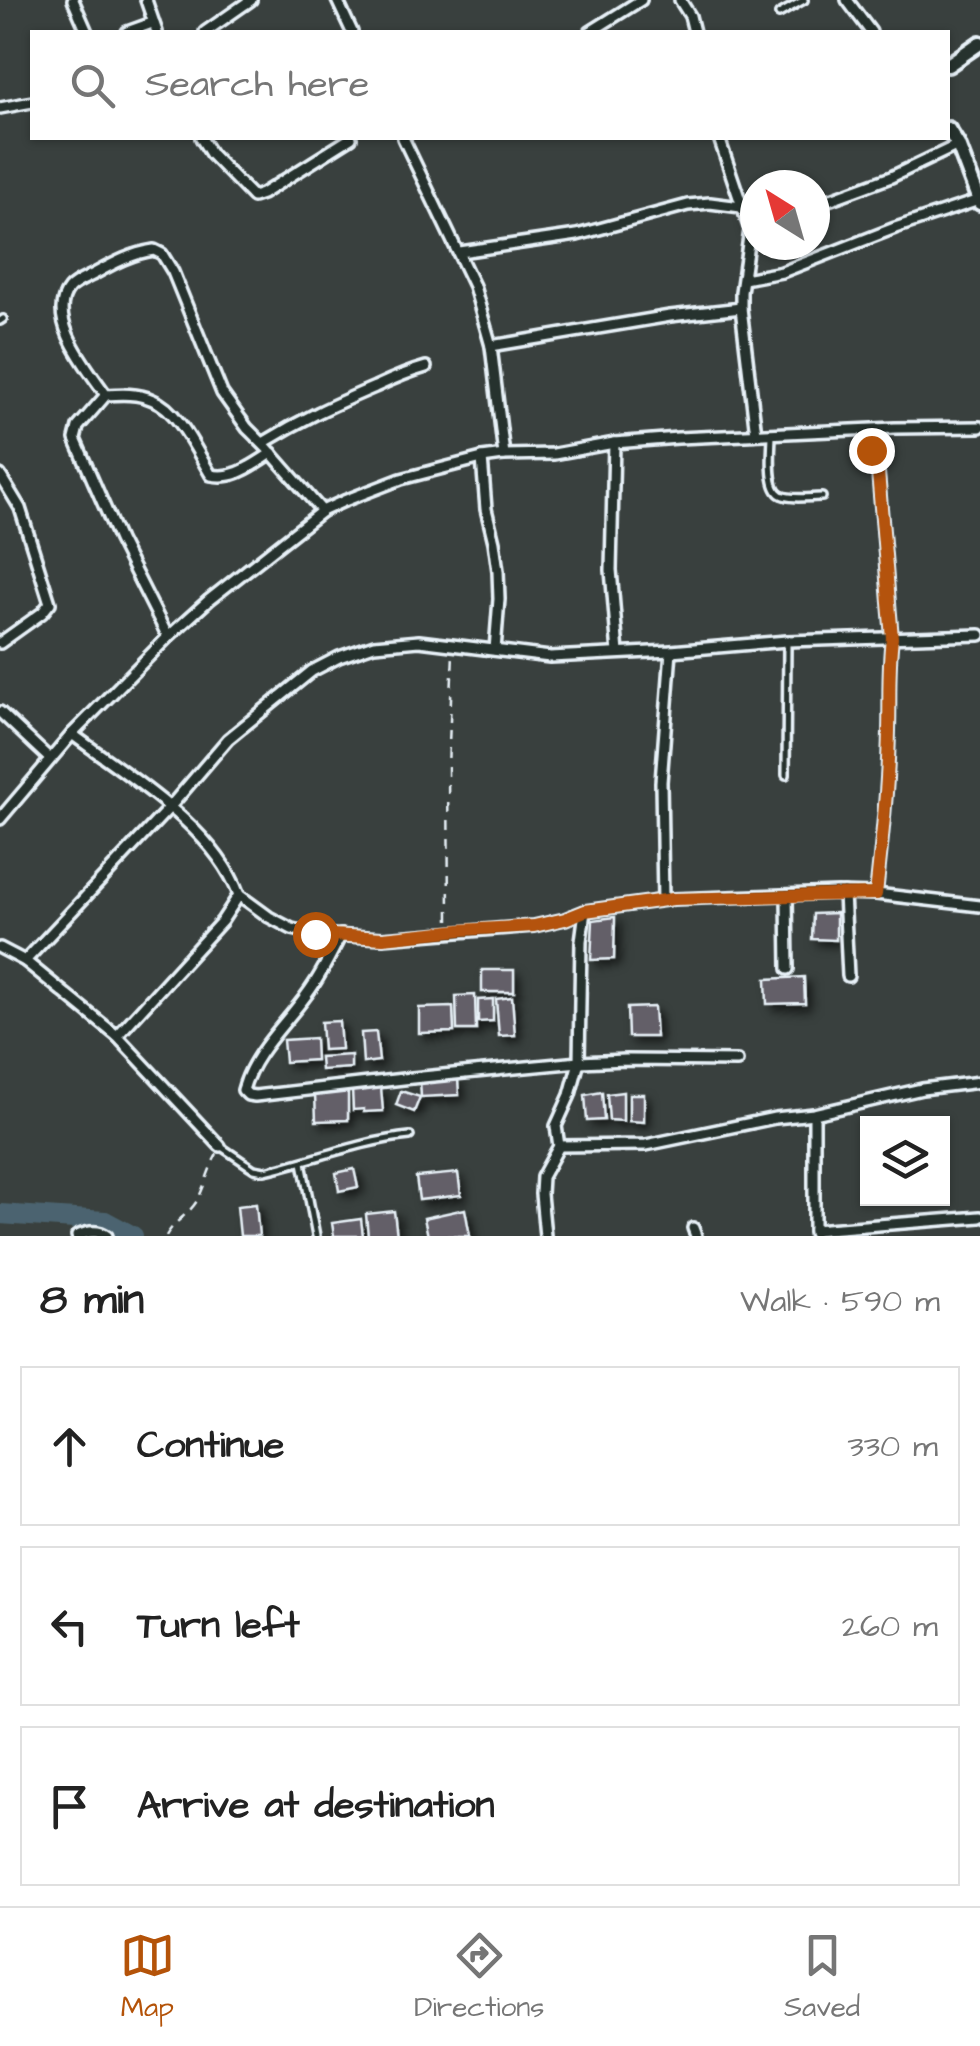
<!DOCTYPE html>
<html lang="en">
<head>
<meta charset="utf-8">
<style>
	body { margin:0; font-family:"Architects Daughter",sans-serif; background:#f6f6f6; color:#222 }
	.controls { position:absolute; right:30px; bottom:30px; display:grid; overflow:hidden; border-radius:0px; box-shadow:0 2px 8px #0004 }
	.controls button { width:90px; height:90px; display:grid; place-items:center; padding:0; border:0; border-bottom:2px solid #e0e0e0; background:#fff; color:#222; font:50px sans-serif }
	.compass { position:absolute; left:740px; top:170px; width:90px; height:90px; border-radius:50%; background:#fff; box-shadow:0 2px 8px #0004; rotate:323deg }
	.stop { position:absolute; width:30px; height:30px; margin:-22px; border:8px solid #b45309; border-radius:50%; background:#fff }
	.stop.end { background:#b45309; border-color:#fff; box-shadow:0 2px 10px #0008 }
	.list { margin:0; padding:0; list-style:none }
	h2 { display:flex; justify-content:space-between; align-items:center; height:130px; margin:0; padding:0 40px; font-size:42px }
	h2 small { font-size:32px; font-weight:400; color:#767676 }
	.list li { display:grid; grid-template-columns:65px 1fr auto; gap:30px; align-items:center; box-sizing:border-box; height:160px; margin:0 20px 20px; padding:0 20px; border:2px solid #e0e0e0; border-radius:0px }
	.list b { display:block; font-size:38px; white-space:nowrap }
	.list em { font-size:32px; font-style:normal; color:#767676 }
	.icon { flex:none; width:55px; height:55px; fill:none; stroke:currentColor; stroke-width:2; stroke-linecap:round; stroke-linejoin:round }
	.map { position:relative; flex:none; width:980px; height:1236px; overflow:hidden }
	.search { position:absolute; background:#fff; box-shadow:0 2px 8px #0004; left:30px; right:30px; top:30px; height:110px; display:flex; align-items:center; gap:25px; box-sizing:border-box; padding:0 35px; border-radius:0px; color:#767676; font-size:38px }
	.sheet { height:670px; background:#fff }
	nav { display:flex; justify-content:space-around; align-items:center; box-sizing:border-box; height:140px; border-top:2px solid #e0e0e0; background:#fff; font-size:28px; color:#767676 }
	nav a { display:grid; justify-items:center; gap:5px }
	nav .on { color:#b45309 }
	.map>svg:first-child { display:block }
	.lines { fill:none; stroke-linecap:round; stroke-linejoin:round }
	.river { stroke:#4b646f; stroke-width:20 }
	.building { fill:#645e67; stroke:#e8f1f8; stroke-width:2.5; filter:url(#shadow) }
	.lane-casing { stroke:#e8f1f8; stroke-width:12 }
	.street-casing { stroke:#e8f1f8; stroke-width:16 }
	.secondary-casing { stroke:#e8f1f8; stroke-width:20 }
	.path { stroke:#e8f1f8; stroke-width:2.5; stroke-dasharray:10 8; stroke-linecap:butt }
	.lane { stroke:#26332d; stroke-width:5 }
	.street { stroke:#26332d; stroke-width:9 }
	.secondary { stroke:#26332d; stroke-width:12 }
	.route { stroke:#b45309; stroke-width:12 }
</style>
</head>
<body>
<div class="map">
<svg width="980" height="1236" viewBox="0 0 980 1236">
	<defs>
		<filter id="shadow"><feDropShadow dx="5.5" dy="5.5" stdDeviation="5" flood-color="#0009"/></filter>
	</defs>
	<rect width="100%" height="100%" fill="#39403e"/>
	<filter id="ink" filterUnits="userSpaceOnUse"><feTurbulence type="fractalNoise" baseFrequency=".01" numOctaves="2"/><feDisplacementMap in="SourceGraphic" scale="20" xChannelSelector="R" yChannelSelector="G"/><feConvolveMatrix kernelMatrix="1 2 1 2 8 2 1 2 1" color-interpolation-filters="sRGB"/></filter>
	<g filter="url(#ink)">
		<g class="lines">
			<path class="river" d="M0,1214L105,1221L133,1236"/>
		</g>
		<g class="building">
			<path d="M836,913V940L812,939L813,914Z"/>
			<path d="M615,917L614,959L591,960L593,920Z"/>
			<rect x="482" y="970" width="32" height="22"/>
			<path d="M804,977L805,1003L767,1004L766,979Z"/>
			<path d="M475,995L476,1030H457L456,996Z"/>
			<path d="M512,997L515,1035L499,1036L496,999Z"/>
			<path d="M493,999V1021L478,1022V1000Z"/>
			<path d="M453,1007L454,1032L419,1033V1008Z"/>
			<path d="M654,1007L656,1037H628L627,1008Z"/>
			<path d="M339,1021L341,1049L323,1050L321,1022Z"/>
			<path d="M376,1032L379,1061L363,1063L361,1033Z"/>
			<path d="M315,1038L316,1060L285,1062L283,1040Z"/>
			<path d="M351,1055V1068L321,1070L320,1057Z"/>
			<path d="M458,1078L459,1095L421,1097L420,1080Z"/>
			<path d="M381,1087L383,1111L364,1112V1109L353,1110L352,1089Z"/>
			<path d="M401,1091L420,1097L414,1112L396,1105Z"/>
			<path d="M348,1092V1120L316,1121L315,1093Z"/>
			<path d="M602,1092L604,1120L587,1121L585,1095Z"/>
			<path d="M623,1092V1121L609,1120L607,1094Z"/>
			<path d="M629,1094H644V1122L629,1121Z"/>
			<path d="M354,1169L358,1187L339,1191L336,1173Z"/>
			<path d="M458,1173L461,1195L419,1200L416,1177Z"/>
			<path d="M256,1204L259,1236H240L237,1206Z"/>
			<path d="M465,1209L470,1236H428L424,1218Z"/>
			<path d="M394,1211L397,1236H368L366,1214Z"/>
			<path d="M361,1219L363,1236H334L332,1223Z"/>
		</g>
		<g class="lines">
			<defs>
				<g id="lane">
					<path d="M779,14L804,0"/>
					<path d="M0,321L3,319"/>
					<path d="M772,434C772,448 767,488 781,495C791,500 810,497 822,497"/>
					<path d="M786,775L787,643"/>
					<path d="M220,1146L254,1169L265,1171C314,1160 360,1141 410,1136"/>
					<path d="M302,1162L316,1236"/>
				</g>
				<g id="street">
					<path d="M73,0L87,32"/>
					<path d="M146,0L157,32"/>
					<path d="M337,0L352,32"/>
					<path d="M680,0L690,16L694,32"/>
					<path d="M847,0L871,32"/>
					<path d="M127,32L152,23"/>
					<path d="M205,32L251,0"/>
					<path d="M590,32L641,0"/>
					<path d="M0,108L32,102"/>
					<path d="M201,138L211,154L253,197L262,194L351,138"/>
					<path d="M403,138L474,286L491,346L504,455"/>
					<path d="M719,138L750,230L741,292V308L756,434"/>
					<path d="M815,205L891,177L958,145"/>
					<path d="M460,252L577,235L688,205L710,203L741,207"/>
					<path d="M744,279L782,272L895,228L979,200"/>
					<path d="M491,346L670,316L741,308"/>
					<path d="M106,395C89,370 45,318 69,289C75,282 87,278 96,273C114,263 133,253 154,250L162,254L173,272L222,393L247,428L267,448L322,511"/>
					<path d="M863,430L878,472L892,638C888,669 890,700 889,731C888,786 882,840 876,894"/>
					<path d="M263,443C302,419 333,405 375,387C392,379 408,372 426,367"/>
					<path d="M614,443L611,570L618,653"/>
					<path d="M482,458L486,509L494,542L498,571L499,599L495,650"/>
					<path d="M0,475L20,508L50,603L42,613L0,643"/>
					<path d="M168,637L119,540L75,439L78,427L106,395C121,394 138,393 153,400C178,409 197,452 211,475C235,480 252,465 272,453"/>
					<path d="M0,712L50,759"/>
					<path d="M72,734C129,777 214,827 239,895L222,921L117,1036"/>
					<path d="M0,819L72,734L168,637L209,600L322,511L344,501L401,479L482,458L504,455L554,454L614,443L678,438L895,428L980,427"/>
					<path d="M844,893L848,976"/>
					<path d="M239,895L269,917L292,929L315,934L383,938L534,926L565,919L585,911L673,899L838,893L876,894L980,906"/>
					<path d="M787,895L788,969"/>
					<path d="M663,900L661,782L671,651"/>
					<path d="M341,935C332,952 324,969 314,984C292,1019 254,1049 243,1090L248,1095L255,1096L412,1078L579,1062L626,1060L737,1061"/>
					<path d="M0,948L25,961L117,1036L220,1146"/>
					<path d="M25,961L169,808L228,739L312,671L339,657L374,645L419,641L550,657L671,651L787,641L980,635"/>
					<path d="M814,1114V1233"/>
					<path d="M559,1146L646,1145L775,1118L814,1114L922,1089L980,1082"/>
					<path d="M693,1228L696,1236"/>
					<path d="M814,1230L980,1217"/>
					<path d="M77,1236C88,1231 98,1229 107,1236"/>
					<path d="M545,1236L541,1194L542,1177L559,1146L556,1126L570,1095L579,1062L581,941L585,911"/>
				</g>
				<g id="secondary">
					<path d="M948,65L980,43"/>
					<path d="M948,129L958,145L980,203"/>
				</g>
			</defs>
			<use href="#lane" class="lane-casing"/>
			<use href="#street" class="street-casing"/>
			<use href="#secondary" class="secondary-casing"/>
			<g class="path">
				<path d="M449,920L448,767L453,653"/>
				<path d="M166,1236C174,1221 190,1214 198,1199C205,1185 209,1168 217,1154"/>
			</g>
			<use href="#lane" class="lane"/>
			<use href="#street" class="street"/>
			<use href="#secondary" class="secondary"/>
		</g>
	</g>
	<g class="lines" filter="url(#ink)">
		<path class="route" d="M315,934L383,938L460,930L534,926L565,919L585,911L673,899L876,894C882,840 888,786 889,731C890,700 888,669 892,638L878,472L871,450"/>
	</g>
</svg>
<div class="controls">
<button><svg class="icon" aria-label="layers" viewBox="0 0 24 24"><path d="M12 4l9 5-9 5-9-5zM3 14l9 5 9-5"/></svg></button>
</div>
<svg class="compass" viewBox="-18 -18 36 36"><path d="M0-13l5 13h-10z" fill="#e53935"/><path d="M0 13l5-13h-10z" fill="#767676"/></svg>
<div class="stop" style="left:315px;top:934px"></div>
<div class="stop end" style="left:871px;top:450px"></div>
<div class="search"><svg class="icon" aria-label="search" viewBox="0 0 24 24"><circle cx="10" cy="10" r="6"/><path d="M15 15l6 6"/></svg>Search here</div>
</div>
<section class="sheet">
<h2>8 min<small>Walk · 590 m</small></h2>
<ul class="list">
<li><svg class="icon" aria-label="ahead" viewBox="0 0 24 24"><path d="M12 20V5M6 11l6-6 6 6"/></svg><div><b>Continue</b></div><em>330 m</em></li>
<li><svg class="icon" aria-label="left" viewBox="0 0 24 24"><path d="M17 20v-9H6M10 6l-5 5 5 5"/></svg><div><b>Turn left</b></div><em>260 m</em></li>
<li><svg class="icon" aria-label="arrive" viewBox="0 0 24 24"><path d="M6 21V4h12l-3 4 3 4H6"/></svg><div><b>Arrive at destination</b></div></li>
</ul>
</section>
<nav>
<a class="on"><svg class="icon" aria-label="map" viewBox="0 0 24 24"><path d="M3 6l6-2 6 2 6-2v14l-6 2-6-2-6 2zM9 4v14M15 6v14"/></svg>Map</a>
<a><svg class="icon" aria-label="directions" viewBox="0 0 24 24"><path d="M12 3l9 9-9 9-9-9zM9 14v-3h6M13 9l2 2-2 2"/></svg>Directions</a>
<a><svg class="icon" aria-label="saved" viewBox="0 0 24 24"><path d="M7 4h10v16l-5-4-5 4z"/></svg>Saved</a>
</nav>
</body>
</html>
